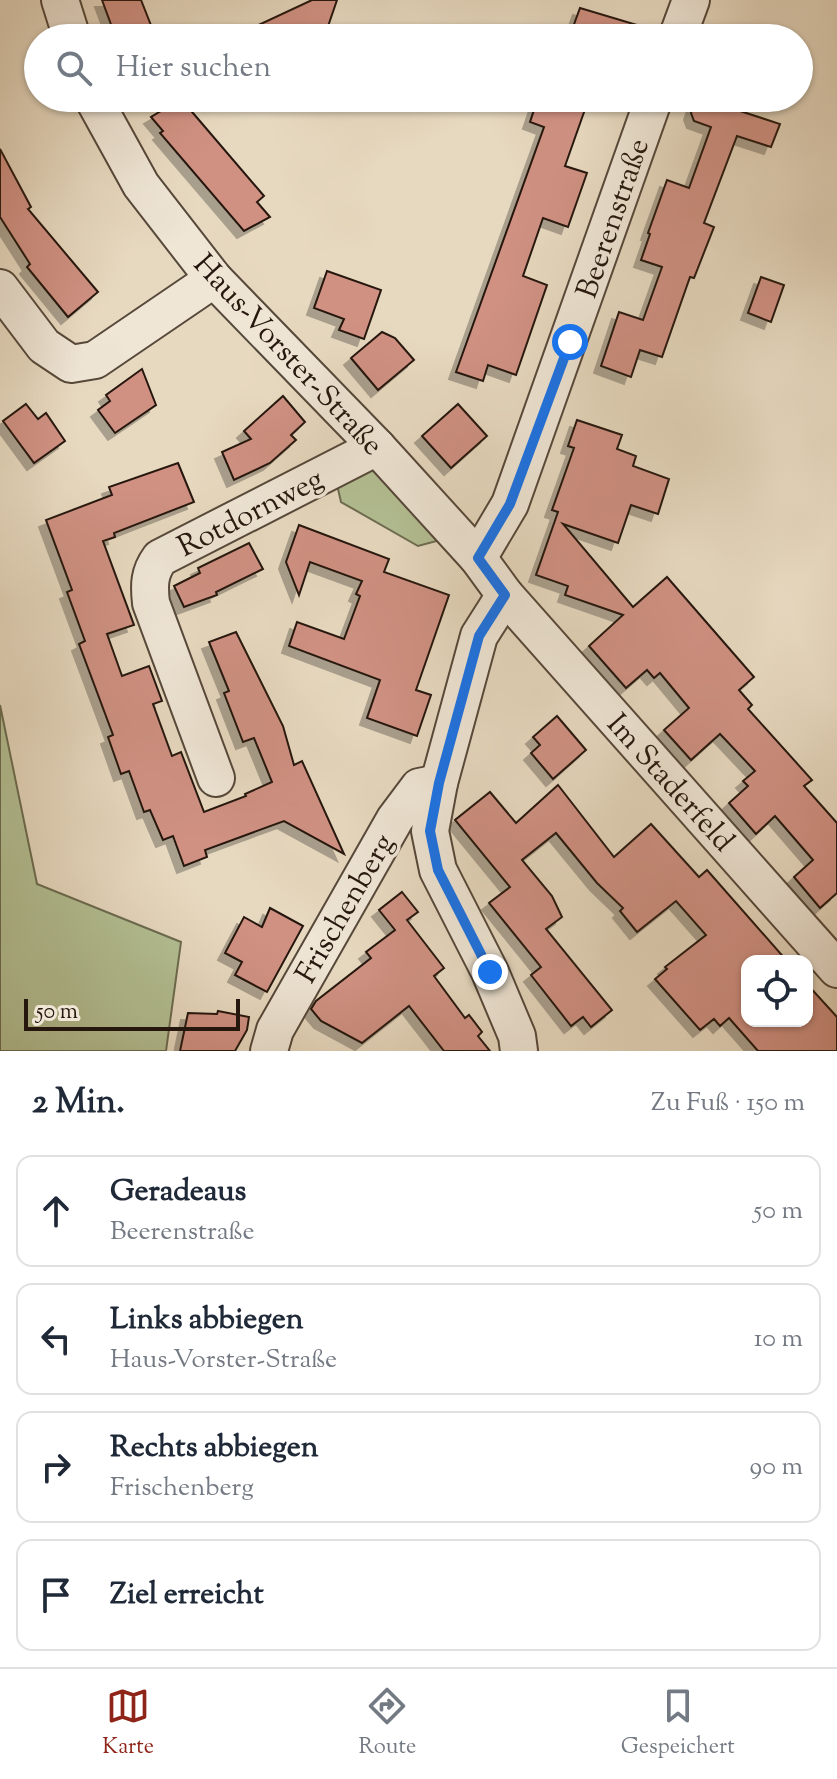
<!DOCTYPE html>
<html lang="de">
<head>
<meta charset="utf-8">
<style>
	body { margin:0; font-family:"Sorts Mill Goudy",serif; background:#f2f2f3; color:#1f2937 }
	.controls { position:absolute; right:24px; bottom:24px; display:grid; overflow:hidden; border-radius:16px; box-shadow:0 2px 6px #0004 }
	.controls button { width:72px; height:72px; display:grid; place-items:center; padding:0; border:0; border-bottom:2px solid #e0e1e3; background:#fff; color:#1f2937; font:40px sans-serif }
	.scale { position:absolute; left:24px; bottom:20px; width:216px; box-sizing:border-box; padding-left:8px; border:4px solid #25170e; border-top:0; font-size:22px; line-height:28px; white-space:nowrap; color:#25170e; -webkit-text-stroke:6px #efe6d6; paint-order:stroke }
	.stop { position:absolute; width:24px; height:24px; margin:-18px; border:6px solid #1a73e8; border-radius:50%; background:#fff }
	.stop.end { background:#1a73e8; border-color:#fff; box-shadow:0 2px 8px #0008 }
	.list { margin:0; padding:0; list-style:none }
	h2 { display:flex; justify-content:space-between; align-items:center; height:104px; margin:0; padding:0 32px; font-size:34px }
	h2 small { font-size:26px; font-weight:400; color:#747a83 }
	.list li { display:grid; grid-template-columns:52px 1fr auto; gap:24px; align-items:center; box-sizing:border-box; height:112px; margin:0 16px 16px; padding:0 16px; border:2px solid #e0e1e3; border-radius:16px }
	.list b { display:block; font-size:30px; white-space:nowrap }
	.list p { margin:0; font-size:26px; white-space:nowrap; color:#747a83 }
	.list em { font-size:26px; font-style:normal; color:#747a83 }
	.icon { flex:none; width:44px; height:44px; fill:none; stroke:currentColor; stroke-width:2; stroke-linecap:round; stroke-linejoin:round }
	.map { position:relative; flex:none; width:837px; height:1051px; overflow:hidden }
	.search { position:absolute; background:#fff; box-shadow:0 2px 6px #0004; left:24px; right:24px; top:24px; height:88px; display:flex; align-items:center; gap:20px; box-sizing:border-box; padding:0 28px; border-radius:44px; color:#747a83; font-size:30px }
	.sheet { height:616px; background:#fff }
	nav { display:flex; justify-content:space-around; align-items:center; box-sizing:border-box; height:112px; border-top:2px solid #e0e1e3; background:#fff; font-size:22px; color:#747a83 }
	nav a { display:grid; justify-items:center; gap:4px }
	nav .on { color:#8f2418 }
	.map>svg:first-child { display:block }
	.green { fill:#b3c094; stroke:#6c6c51; stroke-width:2 }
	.building { fill:#d09183; stroke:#25170e; stroke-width:2; filter:url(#shadow) }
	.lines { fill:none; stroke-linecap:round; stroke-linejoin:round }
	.minor-casing { stroke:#56483a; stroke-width:40 }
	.minor { stroke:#efe6d6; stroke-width:36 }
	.route { stroke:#1a73e8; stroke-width:10 }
	.labels { text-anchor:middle; stroke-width:7; stroke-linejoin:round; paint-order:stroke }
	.street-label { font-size:30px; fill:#25170e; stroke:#efe6d6 }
</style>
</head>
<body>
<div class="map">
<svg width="837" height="1051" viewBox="0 0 837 1051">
	<defs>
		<filter id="shadow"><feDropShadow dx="-7" dy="7" stdDeviation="0" flood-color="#0004"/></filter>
	</defs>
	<rect width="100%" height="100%" fill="#e7d9c0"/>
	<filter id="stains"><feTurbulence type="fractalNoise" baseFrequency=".0025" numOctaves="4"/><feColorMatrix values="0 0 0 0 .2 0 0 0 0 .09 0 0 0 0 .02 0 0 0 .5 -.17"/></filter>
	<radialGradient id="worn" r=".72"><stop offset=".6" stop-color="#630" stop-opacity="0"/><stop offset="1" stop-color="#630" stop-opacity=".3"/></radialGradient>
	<g class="green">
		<path d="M379,464L448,538L418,546L341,502L336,480Z"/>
		<path d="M0,705L37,884L181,942L166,1051H0Z"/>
	</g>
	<g class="building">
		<path d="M102,0H141L156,38H116Z"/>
		<path d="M312,0H337L324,38H231Z"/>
		<path d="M580,8L657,31V38H569Z"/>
		<path d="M538,98H589L565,166L587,173L568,227L543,218L523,276L547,285L516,375L488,365L483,381L456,372L544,127L530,122Z"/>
		<path d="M696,98H734L731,108L780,124L771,147L737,136L704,223L714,227L694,278L690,277L662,357L640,350L631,377L601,366L619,312L643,320L662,267L641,260L650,234L648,233L667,180L689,188L711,127L694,121L691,113Z"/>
		<path d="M181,99L264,196L257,202L270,217L244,231L160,133L163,131L151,117Z"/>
		<path d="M0,149L31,207L28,209L98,292L68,317L27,267L30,264L0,217Z"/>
		<path d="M327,271L381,290L364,339L339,330L344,319L314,308Z"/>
		<path d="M761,277L784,285L771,322L748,313Z"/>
		<path d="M382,332L395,338L414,360L378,390L351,358Z"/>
		<path d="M142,369L156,405L115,433L98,410L110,401L106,395Z"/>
		<path d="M283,396L305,422L291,435L296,440L270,463L234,480L222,452L251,439L244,431Z"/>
		<path d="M26,404L38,419L46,413L65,441L34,463L3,421Z"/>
		<path d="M458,404L487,436L451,468L422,436Z"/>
		<path d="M577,420L622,435L617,449L636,456L633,466L669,479L658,514L631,505L618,543L563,524L633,607L667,577L754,677L739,690L752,705L748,709L812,780L804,786L837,823V893L820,908L794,877L813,860L775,816L756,834L729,803L748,786L743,781L755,771L720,734L691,760L664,730L689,708L660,673L654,678L647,670L626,688L589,646L623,615L565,595L568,586L536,575L558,512L552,510L574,448L568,446Z"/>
		<path d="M178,463L194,502L114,533L115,537L103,541L134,625L107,634L122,676L149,666L162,701L153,704L172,756L181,752L204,812L246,796L245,794L272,782L254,738L243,742L224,693L229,691L209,642L236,632L283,726L294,765L302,761L344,854L284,821L205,850L207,857L184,866L173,836L163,840L150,810L144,812L129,771L121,774L108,737L113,735L79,644L85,641L67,592L72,590L46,520L112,495L109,487Z"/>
		<path d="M299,525L389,559L384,572L449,595L416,690L431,695L417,736L367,718L380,680L289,646L297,622L344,639L360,596L356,594L362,581L310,562L299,595L286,562Z"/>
		<path d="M249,543L263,569L216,592L217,595L184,607L174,586L200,573L198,568Z"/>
		<path d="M557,716L586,750L553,779L531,753L540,745L533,737Z"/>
		<path d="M558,785L614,857L651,824L699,877L707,870L787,961H747V1021H807V984L837,1017V1051H758L729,1018L720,1026L714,1019L700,1030L655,979L667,969L665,967L706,935L676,901L637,932L620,911L623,908L597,883L556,833L522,860L552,896L562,917L546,929L612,1010L591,1027L583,1017L571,1026L531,975L541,967L489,903L510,887L455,820L490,792L516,823Z"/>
		<path d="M402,892L418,912L407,920L444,968L434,976L465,1018L469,1015L482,1032L478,1036L490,1051H444L409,1006L362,1043L321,1021L311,1009L316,1001L371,958L366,952L395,930L379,910Z"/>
		<path d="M270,908L303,926L267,992L235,975L242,962L225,953L244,917L262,927Z"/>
		<path d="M218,1011L249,1017L247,1030L235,1051H180L188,1013L217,1014Z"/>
	</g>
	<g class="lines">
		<defs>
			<g id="minor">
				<path d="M60,0L72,38"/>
				<path d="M677,38L691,0"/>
				<path d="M93,98L141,185L214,279L377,447L478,558L505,595L837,969"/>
				<path d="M0,288L44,346L71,364L95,360L214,279"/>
				<path d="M478,558L510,504L654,98"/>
				<path d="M505,595L479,636L439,783L430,831L438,870L490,972L517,1036L519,1051"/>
				<path d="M216,778L151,603C149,585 149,573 160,558L377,447"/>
				<path d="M269,1051L275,1030L395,819L419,787L439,783"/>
			</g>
		</defs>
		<use href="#minor" class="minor-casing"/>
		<use href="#minor" class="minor"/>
	</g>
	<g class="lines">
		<path class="route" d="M490,972L438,870L430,831L439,783L479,636L505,595L478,558L510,504L570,342"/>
	</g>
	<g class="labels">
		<g class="street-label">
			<text transform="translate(612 218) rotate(-71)" y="10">Beerenstraße</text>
			<text transform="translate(289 354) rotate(47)" y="10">Haus-Vorster-Straße</text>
			<text transform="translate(250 512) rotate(-27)" y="10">Rotdornweg</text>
			<text transform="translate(671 782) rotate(48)" y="10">Im Staderfeld</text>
			<text transform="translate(344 908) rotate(-60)" y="10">Frischenberg</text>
		</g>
	</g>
	<rect width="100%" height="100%" filter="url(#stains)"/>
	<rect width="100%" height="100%" fill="url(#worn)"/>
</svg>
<div class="controls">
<button><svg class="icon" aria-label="locate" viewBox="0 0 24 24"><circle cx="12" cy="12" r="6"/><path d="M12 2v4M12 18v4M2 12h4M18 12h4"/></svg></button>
</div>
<div class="scale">50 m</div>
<div class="stop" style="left:570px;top:342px"></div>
<div class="stop end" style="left:490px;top:972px"></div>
<div class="search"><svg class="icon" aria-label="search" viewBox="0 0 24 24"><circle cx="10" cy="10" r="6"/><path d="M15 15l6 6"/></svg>Hier suchen</div>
</div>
<section class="sheet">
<h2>2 Min.<small>Zu Fuß · 150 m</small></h2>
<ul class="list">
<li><svg class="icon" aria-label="ahead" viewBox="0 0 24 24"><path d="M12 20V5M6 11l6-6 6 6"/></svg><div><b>Geradeaus</b><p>Beerenstraße</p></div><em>50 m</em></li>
<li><svg class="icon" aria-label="left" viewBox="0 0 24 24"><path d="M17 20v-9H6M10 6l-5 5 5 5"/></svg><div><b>Links abbiegen</b><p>Haus-Vorster-Straße</p></div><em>10 m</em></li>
<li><svg class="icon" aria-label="right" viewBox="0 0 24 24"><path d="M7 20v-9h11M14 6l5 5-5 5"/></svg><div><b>Rechts abbiegen</b><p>Frischenberg</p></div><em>90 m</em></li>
<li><svg class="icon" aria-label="arrive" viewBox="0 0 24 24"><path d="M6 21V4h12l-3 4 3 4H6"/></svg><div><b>Ziel erreicht</b></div></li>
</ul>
</section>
<nav>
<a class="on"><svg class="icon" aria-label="map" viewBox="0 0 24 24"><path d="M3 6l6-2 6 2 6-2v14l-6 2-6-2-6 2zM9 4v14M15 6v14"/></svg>Karte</a>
<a><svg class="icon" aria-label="directions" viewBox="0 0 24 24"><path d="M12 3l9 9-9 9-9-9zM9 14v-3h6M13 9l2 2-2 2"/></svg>Route</a>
<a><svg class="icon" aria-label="saved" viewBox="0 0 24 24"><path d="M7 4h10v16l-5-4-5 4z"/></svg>Gespeichert</a>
</nav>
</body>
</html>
